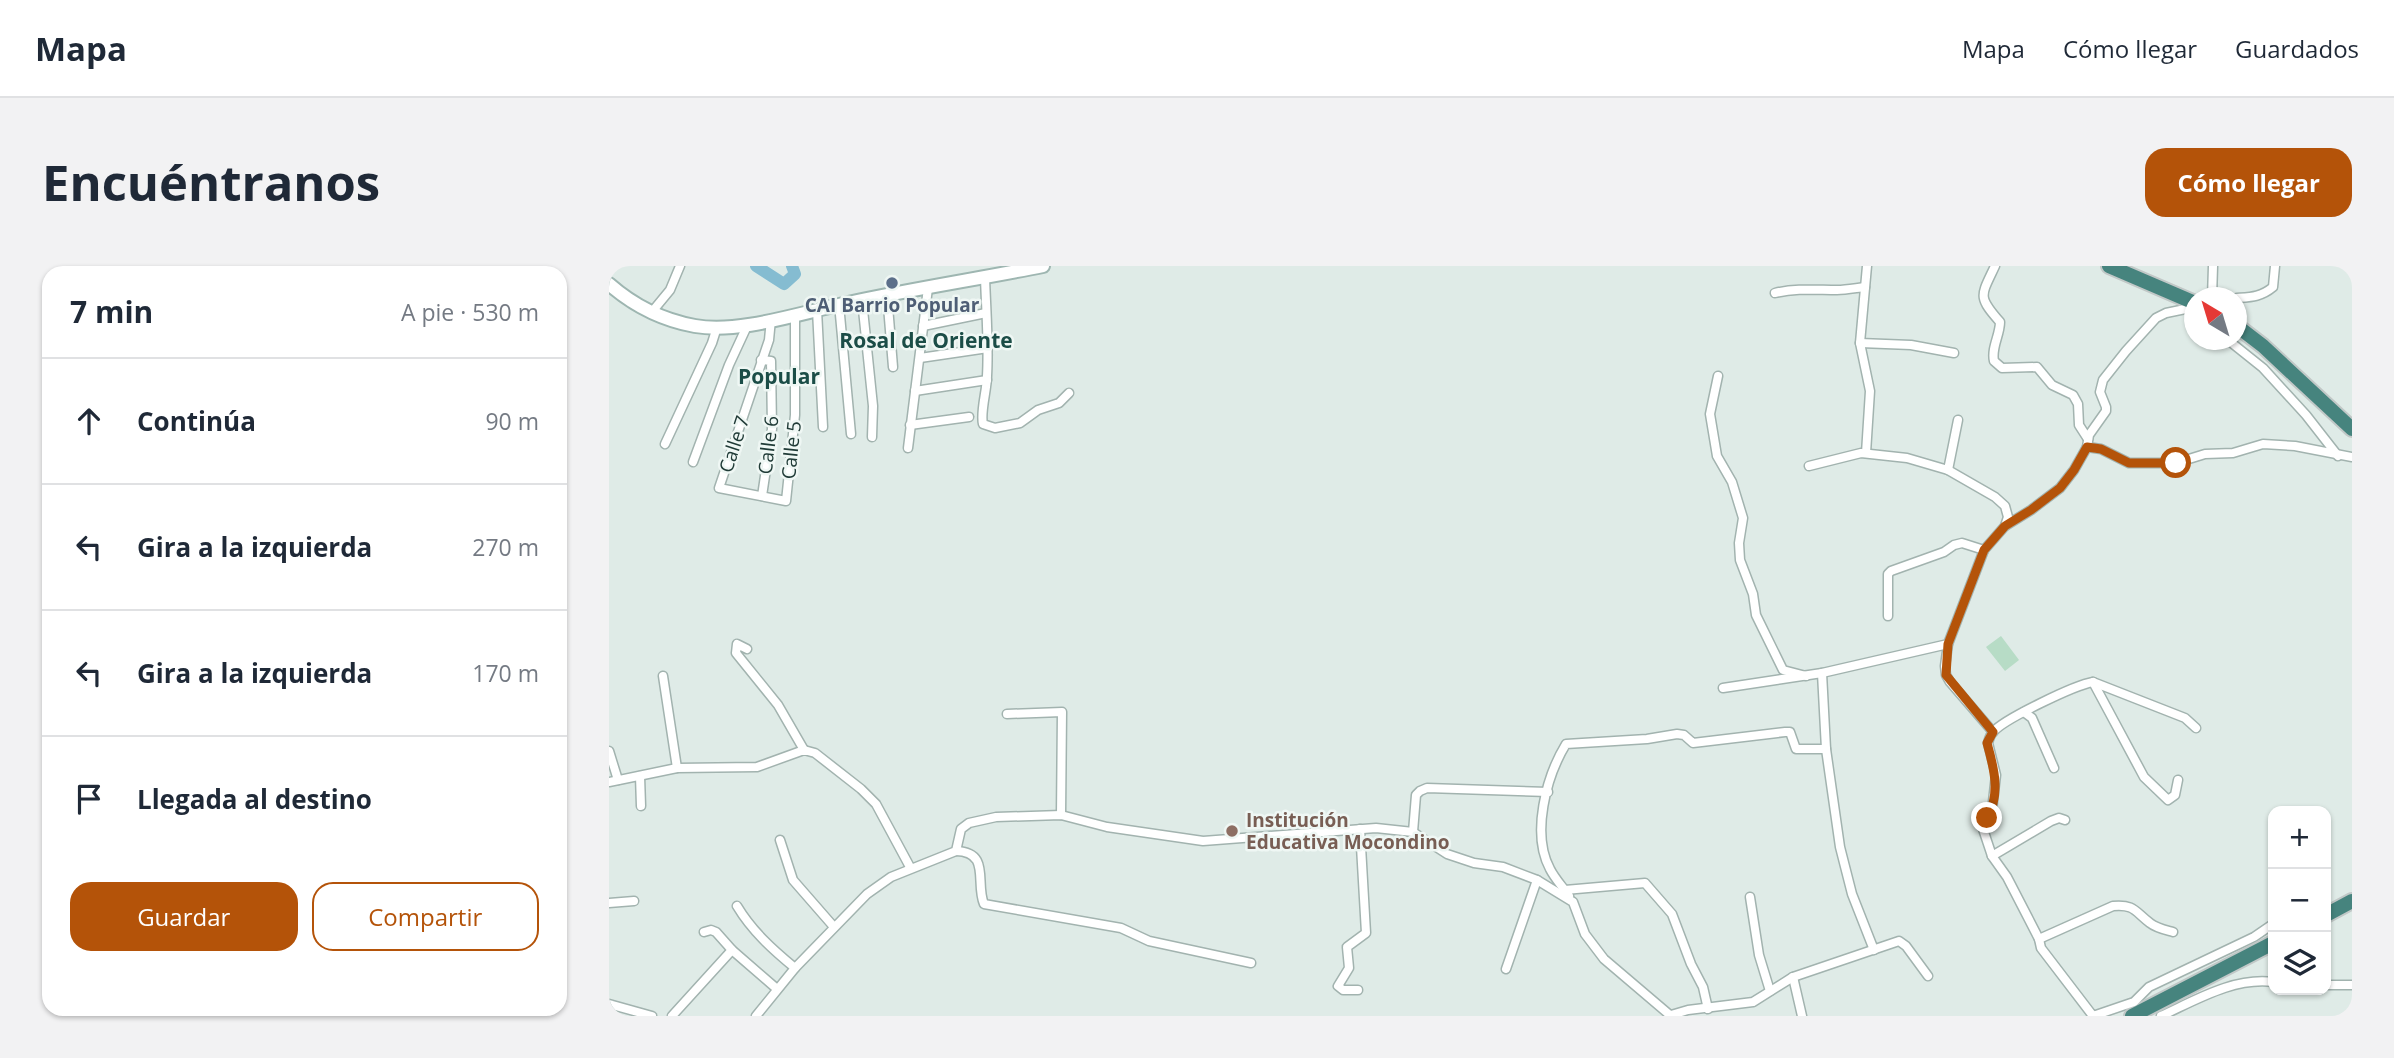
<!DOCTYPE html>
<html lang="es">
<head>
<meta charset="utf-8">
<style>
	body { margin:0; font-family:"Open Sans",sans-serif; background:#f2f2f3; color:#1f2937 }
	.controls { position:absolute; right:21px; bottom:21px; display:grid; overflow:hidden; border-radius:14px; box-shadow:0 2px 5px #0004 }
	.controls button { width:63px; height:63px; display:grid; place-items:center; padding:0; border:0; border-bottom:2px solid #e0e1e3; background:#fff; color:#1f2937; font:35px sans-serif }
	.compass { position:absolute; left:1575px; top:21px; width:63px; height:63px; border-radius:50%; background:#fff; box-shadow:0 2px 5px #0004; rotate:322deg }
	.stop { position:absolute; width:21px; height:21px; margin:-16px; border:5px solid #b45309; border-radius:50%; background:#fff }
	.stop.end { background:#b45309; border-color:#fff; box-shadow:0 2px 7px #0008 }
	.list { margin:0; padding:0; list-style:none }
	h2 { display:flex; justify-content:space-between; align-items:center; height:91px; margin:0; padding:0 28px; font-size:30px }
	h2 small { font-size:23px; font-weight:400; color:#747a83 }
	.list li { display:grid; grid-template-columns:46px 1fr auto; gap:21px; align-items:center; box-sizing:border-box; height:126px; padding:0 28px; border-top:2px solid #e0e1e3 }
	.list b { display:block; font-size:26px; white-space:nowrap }
	.list em { font-size:23px; font-style:normal; color:#747a83 }
	.actions { display:flex; gap:14px; padding:21px 28px }
	.actions a { flex:1; padding:16px 0; border:2px solid #b45309; border-radius:21px; text-align:center; font-size:24px; color:#b45309 }
	.actions .main { background:#b45309; color:#fff }
	.icon { flex:none; width:38px; height:38px; fill:none; stroke:currentColor; stroke-width:2; stroke-linecap:round; stroke-linejoin:round }
	.map { position:relative; flex:none; width:1743px; height:750px; overflow:hidden; border-radius:21px }
	header { display:flex; align-items:center; gap:42px; box-sizing:border-box; height:98px; padding:0 35px; background:#fff; border-bottom:2px solid #e0e1e3 }
	header strong { font-size:33px }
	nav { display:flex; gap:38px; margin-inline-start:auto; font-size:24px }
	.intro { display:flex; align-items:center; justify-content:space-between; box-sizing:border-box; height:168px; padding:0 42px }
	h1 { margin:0; font-size:49px }
	.button { padding:18px 32px; border-radius:21px; background:#b45309; color:#fff; font-size:24px; font-weight:700 }
	main { display:flex; gap:42px; padding:0 42px }
	aside { flex:1; background:#fff; border-radius:21px; box-shadow:0 2px 5px #0004 }
	.map>svg:first-child { display:block }
	.green { fill:#b7dcc6 }
	.lines { fill:none; stroke-linecap:round; stroke-linejoin:round }
	.river { stroke:#85bcd1; stroke-width:12 }
	.minor-casing { stroke:#a2b3af; stroke-width:11 }
	.secondary-casing { stroke:#9eb6b1; stroke-width:16 }
	.trunk-casing { stroke:#c1c8c7; stroke-width:18 }
	.minor { stroke:#fff; stroke-width:8 }
	.secondary { stroke:#fff; stroke-width:12 }
	.trunk { stroke:#46847e; stroke-width:14 }
	.route { stroke:#b45309; stroke-width:9 }
	.service-dot { fill:#5c6f8a; stroke:#eff7f4; stroke-width:2.5 }
	.education-dot { fill:#8d6e63; stroke:#eff7f4; stroke-width:2.5 }
	.labels { text-anchor:middle; stroke-width:5; stroke-linejoin:round; paint-order:stroke }
	.service-label { font-size:19px; font-weight:bold; fill:#4e5e75; stroke:#eff7f4 }
	.street-label { font-size:19px; fill:#203b37; stroke:#eff7f4 }
	.education-label { font-size:19px; font-weight:bold; fill:#785e54; stroke:#eff7f4; text-anchor:start }
	.neighbourhood-label { font-size:21px; font-weight:bold; fill:#1b4d47; stroke:#eff7f4 }
</style>
</head>
<body>
<header>
<strong>Mapa</strong>
<nav><a>Mapa</a><a>Cómo llegar</a><a>Guardados</a></nav>
</header>
<div class="intro"><h1>Encuéntranos</h1><a class="button">Cómo llegar</a></div>
<main>
<aside>
<h2>7 min<small>A pie · 530 m</small></h2>
<ul class="list">
<li><svg class="icon" aria-label="ahead" viewBox="0 0 24 24"><path d="M12 20V5M6 11l6-6 6 6"/></svg><div><b>Continúa</b></div><em>90 m</em></li>
<li><svg class="icon" aria-label="left" viewBox="0 0 24 24"><path d="M17 20v-9H6M10 6l-5 5 5 5"/></svg><div><b>Gira a la izquierda</b></div><em>270 m</em></li>
<li><svg class="icon" aria-label="left" viewBox="0 0 24 24"><path d="M17 20v-9H6M10 6l-5 5 5 5"/></svg><div><b>Gira a la izquierda</b></div><em>170 m</em></li>
<li><svg class="icon" aria-label="arrive" viewBox="0 0 24 24"><path d="M6 21V4h12l-3 4 3 4H6"/></svg><div><b>Llegada al destino</b></div></li>
</ul>
<div class="actions"><a class="main">Guardar</a><a>Compartir</a></div>
</aside>
<div class="map">
<svg width="1743" height="750" viewBox="0 0 1743 750">
	<rect width="100%" height="100%" fill="#dfebe7"/>
	<path class="green" d="M1392,370L1410,394L1396,405L1377,381Z"/>
	<g class="lines">
		<path class="river" d="M147,0L175,18L186,8L183,0"/>
		<defs>
			<g id="minor">
				<path d="M1386,0C1372,30 1368,30 1391,56C1391,69 1382,82 1385,95L1393,102L1428,101L1443,119L1464,129L1469,138L1470,159L1479,173"/>
				<path d="M376,11C377,44 380,77 378,110C378,124 371,146 374,158L386,162L411,157L429,144L450,137L460,127"/>
				<path d="M1166,27C1187,22 1207,24 1228,24C1237,24 1247,22 1256,21"/>
				<path d="M278,28L284,101"/>
				<path d="M1603,32L1604,0"/>
				<path d="M1628,32C1642,31 1652,31 1664,21L1666,0"/>
				<path d="M253,34L264,140L263,171"/>
				<path d="M230,38L242,168"/>
				<path d="M208,44L214,161"/>
				<path d="M42,47L61,24L71,0"/>
				<path d="M162,53L160,74L110,222L177,235L186,149V48"/>
				<path d="M314,60L377,47"/>
				<path d="M1619,74L1654,102L1697,149L1729,190"/>
				<path d="M1251,77L1302,79L1345,87"/>
				<path d="M311,92L379,82"/>
				<path d="M152,94L162,95L163,163L153,230"/>
				<path d="M1109,110L1101,148L1108,190L1123,216L1134,252L1130,277L1131,294L1144,328L1147,349L1174,404L1197,410"/>
				<path d="M306,125L378,114"/>
				<path d="M301,159L360,151"/>
				<path d="M56,178L103,77L108,61"/>
				<path d="M1478,181L1492,183L1520,197H1567L1596,188L1624,187L1654,178L1686,180L1743,191"/>
				<path d="M299,182L319,22"/>
				<path d="M1257,187L1261,125L1251,77L1258,0"/>
				<path d="M84,196L120,99L139,58"/>
				<path d="M1200,200L1252,187L1298,192L1339,204L1386,231L1396,240L1399,251L1396,260"/>
				<path d="M1339,204L1349,154"/>
				<path d="M1279,350V308L1282,305L1335,286L1345,279L1353,277L1375,284"/>
				<path d="M138,383L128,378L127,387L169,439L195,484"/>
				<path d="M1213,407L1217,483L1231,581L1243,628L1265,684"/>
				<path d="M54,410L68,502"/>
				<path d="M1484,416L1535,511L1559,534L1566,529L1569,514"/>
				<path d="M1114,422L1213,407L1339,378"/>
				<path d="M1415,446L1423,452L1445,502"/>
				<path d="M398,448L453,446L452,549"/>
				<path d="M1587,462L1576,452L1484,416C1466,419 1395,453 1384,466C1381,469 1380,473 1379,477L1387,509L1383,544L1374,563L1383,590L1398,611L1430,673L1432,682L1484,750L1525,736L1540,721L1645,671L1664,658"/>
				<path d="M1384,466L1341,416L1337,409L1336,400L1339,378L1375,284L1396,260L1422,244L1451,222L1465,204L1478,181L1480,169L1497,145V141L1491,126L1494,114L1517,85L1547,52L1557,47L1586,41"/>
				<path d="M0,485L9,514"/>
				<path d="M31,510L32,540"/>
				<path d="M0,516L68,502L148,501L195,484L206,487L252,523L267,538L301,601"/>
				<path d="M804,566L807,529L811,525L818,522L939,526"/>
				<path d="M171,574L184,614L225,661"/>
				<path d="M347,585C382,586 366,617 375,638L512,662L540,675L642,697"/>
				<path d="M1383,590L1442,555L1450,552L1456,554"/>
				<path d="M956,624L1036,617L1063,648L1082,698L1094,721L1099,743"/>
				<path d="M960,630C954,621 946,613 941,603C922,568 937,511 957,478L1038,473L1068,468L1075,469L1084,477L1176,466H1181L1187,483H1217"/>
				<path d="M1141,631L1150,689L1161,725"/>
				<path d="M0,637L25,635"/>
				<path d="M128,640C143,665 163,683 186,702"/>
				<path d="M95,666L102,664L107,666L123,684L168,723"/>
				<path d="M1430,673L1504,640C1526,638 1526,646 1541,657C1547,662 1557,664 1564,666"/>
				<path d="M897,703L928,614"/>
				<path d="M1184,711L1193,750"/>
				<path d="M1717,719H1743"/>
				<path d="M749,724H734L729,720L740,702L738,681L757,667L751,563"/>
				<path d="M0,738L43,750"/>
				<path d="M1062,749L1079,744L1144,736L1184,711L1290,675L1297,680L1319,710"/>
				<path d="M63,750L123,684"/>
				<path d="M147,750L186,702L258,628L282,611L347,585L352,563L360,557L387,551L452,549L498,561L594,575L767,562L804,566L838,588L865,597L894,601L928,614L964,636L976,668L995,693L1062,750"/>
				<path d="M1552,750C1587,734 1625,711 1664,716"/>
			</g>
			<path id="secondary" d="M0,18C25,40 53,54 86,60C132,68 193,46 239,37C303,23 369,13 434,0"/>
			<g id="trunk">
				<path d="M1500,0L1586,37"/>
				<path d="M1628,60L1654,80L1743,163"/>
				<path d="M1717,649L1743,635"/>
				<path d="M1523,750L1664,677"/>
			</g>
		</defs>
		<use href="#minor" class="minor-casing"/>
		<use href="#secondary" class="secondary-casing"/>
		<use href="#trunk" class="trunk-casing"/>
		<use href="#minor" class="minor"/>
		<use href="#secondary" class="secondary"/>
		<use href="#trunk" class="trunk"/>
	</g>
	<g class="lines">
		<path class="route" d="M1378,552C1392,528 1385,502 1378,477L1384,466L1337,409L1339,378L1375,284L1396,260L1422,244L1451,222L1465,204L1478,181L1492,183L1520,197H1567"/>
	</g>
	<circle class="service-dot" cx="283" cy="17" r="7"/>
	<circle class="education-dot" cx="623" cy="565" r="7"/>
	<g class="labels">
		<g class="service-label">
			<text x="283" y="46">CAI Barrio Popular</text>
		</g>
		<g class="street-label">
			<text transform="translate(125 178) rotate(-72)" y="7">Calle 7</text>
			<text transform="translate(159 179) rotate(-83)" y="7">Calle 6</text>
			<text transform="translate(182 184) rotate(-84)" y="7">Calle 5</text>
		</g>
		<g class="education-label">
			<text x="637" y="561">Institución<tspan x="637" dy="22">Educativa Mocondino</tspan></text>
		</g>
		<g class="neighbourhood-label">
			<text x="317" y="82">Rosal de Oriente</text>
			<text x="170" y="118">Popular</text>
		</g>
	</g>
</svg>
<div class="controls">
<button>+</button>
<button>−</button>
<button><svg class="icon" aria-label="layers" viewBox="0 0 24 24"><path d="M12 4l9 5-9 5-9-5zM3 14l9 5 9-5"/></svg></button>
</div>
<svg class="compass" viewBox="-18 -18 36 36"><path d="M0-13l5 13h-10z" fill="#e53935"/><path d="M0 13l5-13h-10z" fill="#747a83"/></svg>
<div class="stop" style="left:1567px;top:197px"></div>
<div class="stop end" style="left:1378px;top:552px"></div>
</div>
</main>
</body>
</html>
